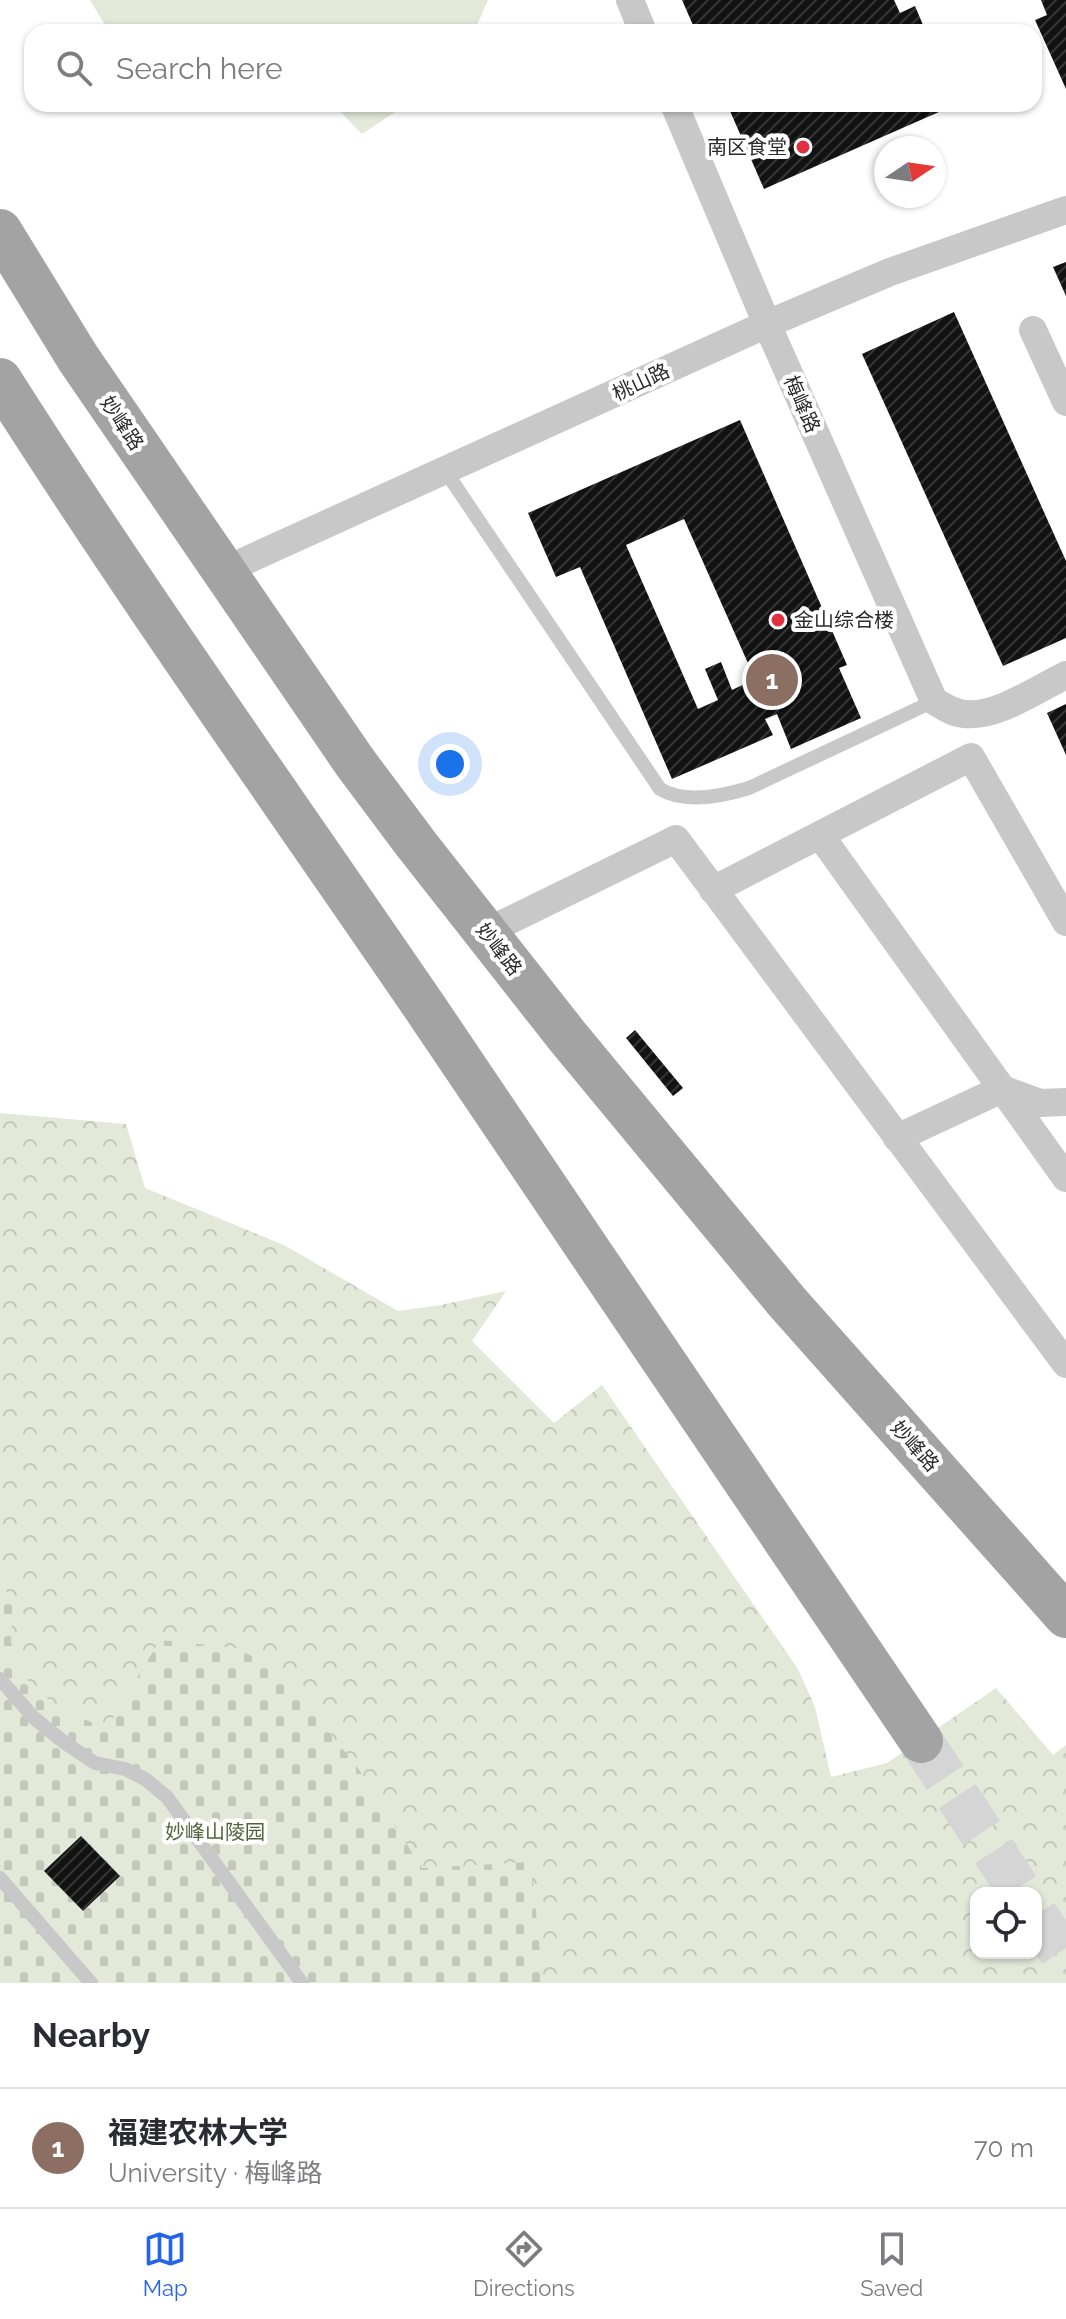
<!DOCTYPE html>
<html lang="en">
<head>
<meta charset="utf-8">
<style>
	body { margin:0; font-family:Raleway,"Noto Sans SC",sans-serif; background:#f2f2f3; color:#2b2b33 }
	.controls { position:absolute; right:24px; bottom:24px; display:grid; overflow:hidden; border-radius:16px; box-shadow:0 2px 6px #0004 }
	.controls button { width:72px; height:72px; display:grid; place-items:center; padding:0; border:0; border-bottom:2px solid #e1e1e2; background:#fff; color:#2b2b33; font:40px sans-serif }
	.compass { position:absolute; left:874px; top:136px; width:72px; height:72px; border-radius:50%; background:#fff; box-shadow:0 2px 6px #0004; rotate:77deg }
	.you { position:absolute; left:450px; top:764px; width:28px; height:28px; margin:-20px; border:6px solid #fff; border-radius:50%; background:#1a73e8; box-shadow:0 0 0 12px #1a73e833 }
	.badge { display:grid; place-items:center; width:52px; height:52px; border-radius:50%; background:#2563eb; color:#fff; font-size:26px; font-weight:700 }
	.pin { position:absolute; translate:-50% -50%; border:4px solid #fff; box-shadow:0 2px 8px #0006 }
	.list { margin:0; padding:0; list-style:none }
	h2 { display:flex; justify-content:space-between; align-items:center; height:104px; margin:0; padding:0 32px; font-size:34px }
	h2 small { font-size:26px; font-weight:400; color:#7c7c81 }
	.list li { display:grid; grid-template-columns:52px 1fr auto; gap:24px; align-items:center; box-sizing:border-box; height:120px; padding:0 32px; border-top:2px solid #e1e1e2 }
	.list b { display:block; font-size:30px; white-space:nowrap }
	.list p { margin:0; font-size:26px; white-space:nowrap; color:#7c7c81 }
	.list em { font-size:26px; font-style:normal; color:#7c7c81 }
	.icon { flex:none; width:44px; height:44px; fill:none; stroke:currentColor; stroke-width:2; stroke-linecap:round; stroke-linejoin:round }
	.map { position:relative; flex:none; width:1066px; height:1983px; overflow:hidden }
	.search { position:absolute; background:#fff; box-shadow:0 2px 6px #0004; left:24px; right:24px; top:24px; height:88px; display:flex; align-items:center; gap:20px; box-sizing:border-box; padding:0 28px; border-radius:24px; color:#7c7c81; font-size:30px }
	.sheet { height:224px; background:#fff }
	nav { display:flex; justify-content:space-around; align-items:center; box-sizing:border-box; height:112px; border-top:2px solid #e1e1e2; background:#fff; font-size:22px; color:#7c7c81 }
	nav a { display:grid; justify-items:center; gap:4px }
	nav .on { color:#2563eb }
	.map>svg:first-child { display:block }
	.forest { fill:url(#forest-crowns); fill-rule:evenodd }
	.cemetery { fill:url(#cemetery-stones) }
	.garden { fill:#e2e9d9 }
	.building { fill:url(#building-hatch); fill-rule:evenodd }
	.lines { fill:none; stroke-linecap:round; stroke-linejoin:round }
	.primary-tunnel { stroke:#d5d5d5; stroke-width:44; stroke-dasharray:44 22; stroke-linecap:butt }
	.service { stroke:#c8c8c8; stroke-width:14 }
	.minor { stroke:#c8c8c8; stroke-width:28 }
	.primary { stroke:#a3a3a3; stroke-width:44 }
	.poi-dot { fill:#df3142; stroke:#fff; stroke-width:3 }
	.labels { text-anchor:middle; stroke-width:8; stroke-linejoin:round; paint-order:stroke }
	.poi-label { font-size:20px; fill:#2b2b2b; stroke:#fff; text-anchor:end }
	.street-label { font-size:20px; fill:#2b2b2b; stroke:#fff }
	.park-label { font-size:20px; fill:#50653b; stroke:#fff }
</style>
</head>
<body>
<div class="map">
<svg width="1066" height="1983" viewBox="0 0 1066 1983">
	<defs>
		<pattern id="forest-crowns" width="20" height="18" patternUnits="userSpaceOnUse" patternTransform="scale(2)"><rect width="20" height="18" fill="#e2e9d9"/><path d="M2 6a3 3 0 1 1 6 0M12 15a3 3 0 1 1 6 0" fill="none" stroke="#c2c8ba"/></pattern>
		<pattern id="cemetery-stones" width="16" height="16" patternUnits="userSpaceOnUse" patternTransform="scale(2)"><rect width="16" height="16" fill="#e2e9d9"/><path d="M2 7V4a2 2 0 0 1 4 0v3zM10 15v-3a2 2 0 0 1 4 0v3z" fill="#c2c8ba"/></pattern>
		<pattern id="building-hatch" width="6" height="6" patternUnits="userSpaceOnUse" patternTransform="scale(2)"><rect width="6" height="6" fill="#121212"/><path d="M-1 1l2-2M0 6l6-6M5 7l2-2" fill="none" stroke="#353535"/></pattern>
	</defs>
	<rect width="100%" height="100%" fill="#fff"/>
	<path class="forest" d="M0,1113L126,1124L145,1188L284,1245L398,1311L441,1305L506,1291L472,1341L554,1423L602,1385L798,1669L815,1707L831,1777L887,1763L996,1688L1053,1755L1066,1745V1983H0ZM976,1893H1036V1953H976Z"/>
	<path class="cemetery" d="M0,1582L13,1601L11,1643L28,1681L62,1711L107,1728L160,1640L235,1648L273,1666L356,1765L422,1868L531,1862L543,1983H0Z"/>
	<g class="garden">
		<path d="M90,0H488L474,32H109Z"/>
		<path d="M333,104H407L362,134Z"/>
	</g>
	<g class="building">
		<path d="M682,0H894L900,13L915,6L926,32H696Z"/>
		<path d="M1041,0H1066V89L1035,20L1047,15Z"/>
		<path d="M727,104H957L764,189Z"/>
		<path d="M1066,262V296L1053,267Z"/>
		<path d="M954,312L1066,561V638L1003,666L862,354Z"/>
		<path d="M740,420L847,665L839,668L861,718L791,749L777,714L765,719L773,735L672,779L580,567L556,577L528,513ZM684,519L755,679L732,690L721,662L705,669L718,700L698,709L626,545Z"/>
		<path d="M1066,704V755L1047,713Z"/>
		<path d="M635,1030L683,1088L673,1096L626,1038Z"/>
		<path d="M81,1836L120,1876L83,1911L44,1871Z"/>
	</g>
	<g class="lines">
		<g class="primary-tunnel">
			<path d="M921,1741L1021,1893"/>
			<path d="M1036,1915L1066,1960"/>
		</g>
		<g class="service">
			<path d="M446,472L660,789C685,804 723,796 749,788L934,701"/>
			<path d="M0,1679L34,1718L65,1743L95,1763L125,1769L145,1779L167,1797L302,1983"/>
			<path d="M0,1878L91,1983"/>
		</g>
		<g class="minor">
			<path d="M630,0L643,32"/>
			<path d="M674,104L767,324L934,701C944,707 953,713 964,714C996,718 1037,689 1066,675"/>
			<path d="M1033,330L1066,402"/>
			<path d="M223,571L767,324L890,272L1066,210"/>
			<path d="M820,835L1066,1178"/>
			<path d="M713,890L971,757L1066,922"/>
			<path d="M486,932L676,839L1066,1364"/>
			<path d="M897,1138L1002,1089L1040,1103L1066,1102"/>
		</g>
		<g class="primary">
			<path d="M0,231L78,358L137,444L354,761L416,844L567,1036L787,1302L1066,1616"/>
			<path d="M0,380C136,594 283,800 426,1009C591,1253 755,1498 921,1741"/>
		</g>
	</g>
	<g class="poi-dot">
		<circle cx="803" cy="147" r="8"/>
		<circle cx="778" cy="620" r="8"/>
	</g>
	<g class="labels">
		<g class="poi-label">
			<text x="787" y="154">南区食堂</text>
			<text x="794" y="627" text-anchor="start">金山综合楼</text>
		</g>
		<g class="street-label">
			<text transform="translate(641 382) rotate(-25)" y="7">桃山路</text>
			<text transform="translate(802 404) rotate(66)" y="7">梅峰路</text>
			<text transform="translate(122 423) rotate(56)" y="7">妙峰路</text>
			<text transform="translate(499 949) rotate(52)" y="7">妙峰路</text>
			<text transform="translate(915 1446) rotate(48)" y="7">妙峰路</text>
		</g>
		<g class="park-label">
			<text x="215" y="1839">妙峰山陵园</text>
		</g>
	</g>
</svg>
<div class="controls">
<button><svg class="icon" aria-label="locate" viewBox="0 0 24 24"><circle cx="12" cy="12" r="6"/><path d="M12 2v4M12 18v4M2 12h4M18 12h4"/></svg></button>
</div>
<svg class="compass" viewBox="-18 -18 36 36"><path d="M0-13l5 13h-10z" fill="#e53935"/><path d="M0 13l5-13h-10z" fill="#7c7c81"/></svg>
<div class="you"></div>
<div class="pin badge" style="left:772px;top:680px;background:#8d6e63">1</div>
<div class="search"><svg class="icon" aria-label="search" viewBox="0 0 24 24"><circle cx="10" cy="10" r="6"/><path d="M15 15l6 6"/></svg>Search here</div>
</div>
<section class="sheet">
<h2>Nearby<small></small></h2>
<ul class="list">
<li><span class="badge" style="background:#8d6e63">1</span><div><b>福建农林大学</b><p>University · 梅峰路</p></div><em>70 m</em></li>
</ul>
</section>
<nav>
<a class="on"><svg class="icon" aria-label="map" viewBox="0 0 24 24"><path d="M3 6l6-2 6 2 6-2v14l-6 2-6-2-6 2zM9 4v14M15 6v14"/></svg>Map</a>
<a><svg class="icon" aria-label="directions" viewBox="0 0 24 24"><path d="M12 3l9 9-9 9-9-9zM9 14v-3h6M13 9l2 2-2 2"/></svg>Directions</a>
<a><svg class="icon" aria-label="saved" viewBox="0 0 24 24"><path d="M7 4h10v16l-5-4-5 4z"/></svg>Saved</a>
</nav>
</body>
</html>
